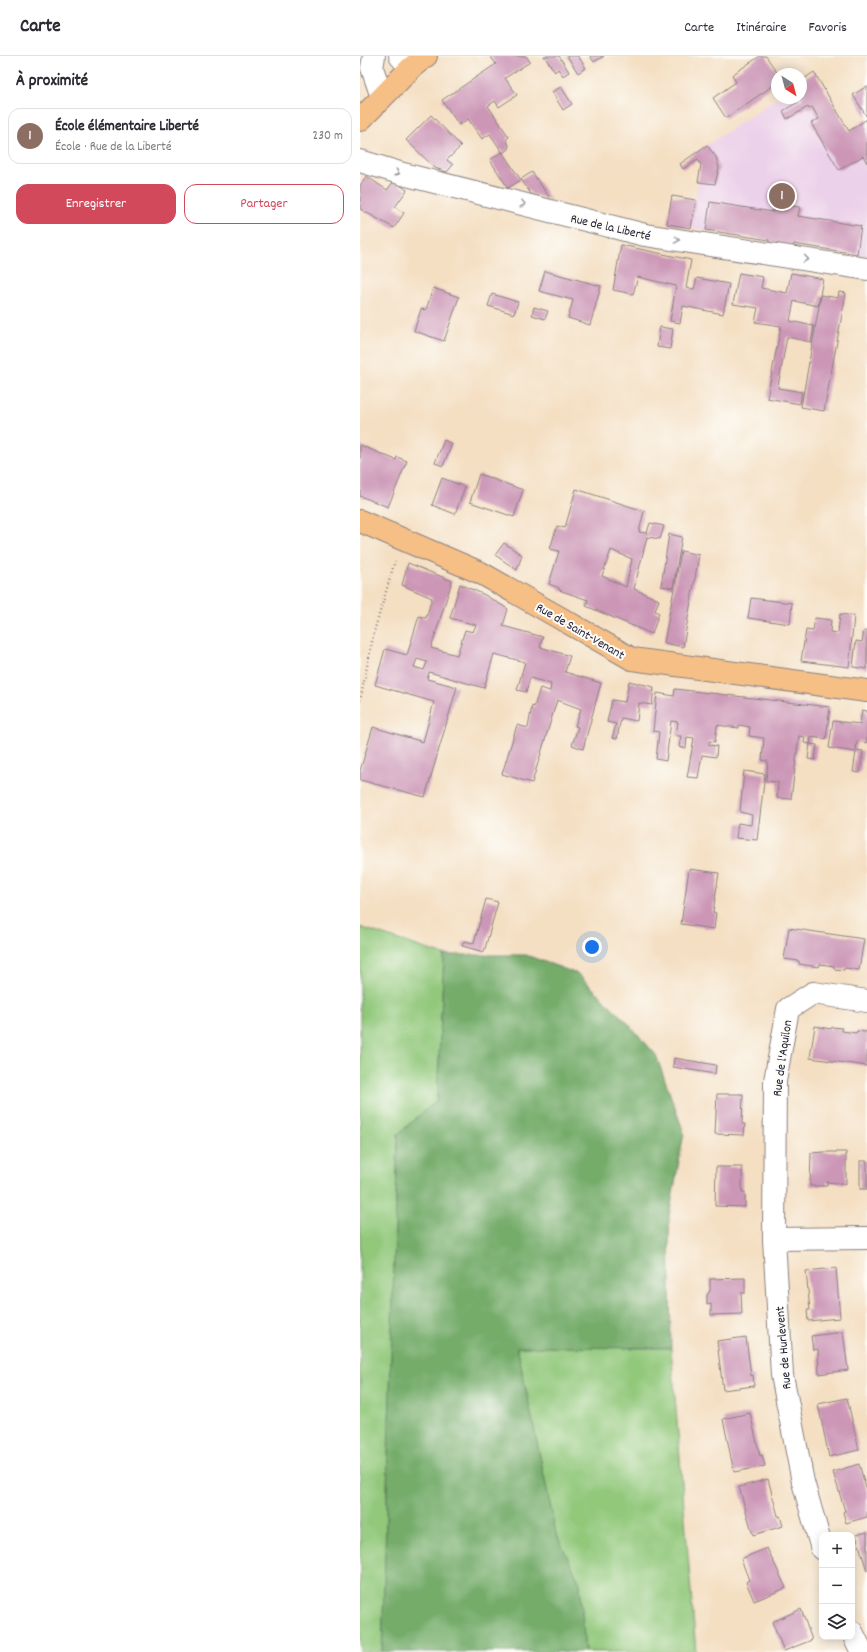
<!DOCTYPE html>
<html lang="fr">
<head>
<meta charset="utf-8">
<style>
	body { margin:0; font-family:Dekko,sans-serif; background:#f7f7f7; color:#2b2b33 }
	.controls { position:absolute; right:12px; bottom:12px; display:grid; overflow:hidden; border-radius:8px; box-shadow:0 2px 10px #0003 }
	.controls button { width:36px; height:36px; display:grid; place-items:center; padding:0; border:0; border-bottom:1px solid #e1e1e2; background:#fff; color:#2b2b33; font:20px sans-serif }
	.compass { position:absolute; left:411px; top:12px; width:36px; height:36px; border-radius:50%; background:#fff; box-shadow:0 2px 10px #0003; rotate:144deg }
	.you { position:absolute; left:232px; top:891px; width:14px; height:14px; margin:-10px; border:3px solid #fff; border-radius:50%; background:#1a73e8; box-shadow:0 0 0 6px #1a73e833 }
	.badge { display:grid; place-items:center; width:26px; height:26px; border-radius:50%; background:#d1495b; color:#fff; font-size:13px; font-weight:700 }
	.pin { position:absolute; translate:-50% -50%; border:2px solid #fff; box-shadow:0 1px 4px #0006 }
	.list { margin:0; padding:0; list-style:none }
	h2 { display:flex; justify-content:space-between; align-items:center; height:52px; margin:0; padding:0 16px; font-size:17px }
	h2 small { font-size:13px; font-weight:400; color:#7c7c81 }
	.list li { display:grid; grid-template-columns:26px 1fr auto; gap:12px; align-items:center; box-sizing:border-box; height:56px; margin:0 8px 8px; padding:0 8px; border:1px solid #e1e1e2; border-radius:12px }
	.list b { display:block; font-size:15px; white-space:nowrap }
	.list p { margin:0; font-size:13px; white-space:nowrap; color:#7c7c81 }
	.list em { font-size:13px; font-style:normal; color:#7c7c81 }
	.actions { display:flex; gap:8px; padding:12px 16px }
	.actions a { flex:1; padding:9px 0; border:1px solid #d1495b; border-radius:12px; text-align:center; font-size:14px; color:#d1495b }
	.actions .main { background:#d1495b; color:#fff }
	.icon { flex:none; width:22px; height:22px; fill:none; stroke:currentColor; stroke-width:2; stroke-linecap:round; stroke-linejoin:round }
	.map { position:relative; flex:none; width:507px; height:1596px; overflow:hidden }
	header { display:flex; align-items:center; gap:24px; box-sizing:border-box; height:56px; padding:0 20px; background:#fff; border-bottom:1px solid #e1e1e2 }
	header strong { font-size:19px }
	nav { display:flex; gap:22px; margin-inline-start:auto; font-size:14px }
	main { display:flex }
	aside { flex:1; background:#fff }
	.map>svg:first-child { display:block }
	.built { fill:#ecd1ea }
	.green { fill:#91c87a; stroke:#5a755a }
	.forest { fill:#74ac6a; stroke:#4b6752 }
	.building { fill:#cc97b7; fill-rule:evenodd }
	.lines { fill:none; stroke-linecap:round; stroke-linejoin:round }
	.minor-casing { stroke:#8b807f; stroke-width:24 }
	.major-casing { stroke:#8b807f; stroke-width:24 }
	.path { stroke:#8b807f; stroke-width:2.5; stroke-dasharray:1 3; stroke-linecap:butt }
	.minor { stroke:#fff; stroke-width:22 }
	.major { stroke:#f5bf86; stroke-width:22 }
	.oneway { stroke:#9c9ca7 }
	.labels { text-anchor:middle; stroke-width:4; stroke-linejoin:round; paint-order:stroke }
	.street-label { font-size:13px; fill:#22223b; stroke:#fdfcf7 }
</style>
</head>
<body>
<header>
<strong>Carte</strong>
<nav><a>Carte</a><a>Itinéraire</a><a>Favoris</a></nav>
</header>
<main>
<aside>
<h2>À proximité<small></small></h2>
<ul class="list">
<li><span class="badge" style="background:#8d6e63">1</span><div><b>École élémentaire Liberté</b><p>École · Rue de la Liberté</p></div><em>230 m</em></li>
</ul>
<div class="actions"><a class="main">Enregistrer</a><a>Partager</a></div>
</aside>
<div class="map">
<svg width="507" height="1596" viewBox="0 0 507 1596">
	<rect width="100%" height="100%" fill="#fdfcf7"/>
	<filter id="ink" filterUnits="userSpaceOnUse"><feTurbulence type="fractalNoise" baseFrequency=".025" numOctaves="2"/><feDisplacementMap in="SourceGraphic" scale="8" xChannelSelector="R" yChannelSelector="G"/><feConvolveMatrix kernelMatrix="1 2 1 2 8 2 1 2 1" color-interpolation-filters="sRGB"/></filter>
	<filter id="wash" filterUnits="userSpaceOnUse"><feTurbulence type="fractalNoise" baseFrequency=".012" numOctaves="4" result="noise"/><feDisplacementMap in="SourceGraphic" scale="16" xChannelSelector="R" yChannelSelector="G"/><feGaussianBlur stdDeviation="0.9" result="paint"/><feColorMatrix in="noise" values="0 0 0 0 0 0 0 0 0 0 0 0 0 0 0 0 0 1.4 0 .05"/><feComposite in="paint" operator="in"/></filter>
	<g filter="url(#wash)">
		<rect width="100%" height="100%" fill="#f4dfc3"/>
		<path class="built" d="M454,16L507,107V201L331,172L341,109L334,98L417,42H441V26Z"/>
		<g class="green">
			<path d="M0,871L84,899L77,1044L38,1078L22,1596H0Z"/>
			<path d="M157,1291L311,1292L336,1596H225L220,1528L196,1477Z"/>
		</g>
		<path class="forest" d="M84,899H166L218,918L266,965L296,999L324,1077L309,1160L311,1292L157,1291L196,1477L220,1528L225,1596H22L38,1078L77,1044Z"/>
		<g id="blocks">
			<g class="building">
				<path d="M130,0H166L170,6L145,22L157,39L139,51L135,45L128,50L149,81L146,84L149,89L148,93L143,97L130,78L122,83L108,63L99,69L82,44L136,8Z"/>
				<path d="M184,0H199L209,16L203,20L198,13L195,16Z"/>
				<path d="M207,0H218L226,12L218,17Z"/>
				<path d="M230,0H244L234,6Z"/>
				<path d="M400,0H406L418,18L417,27L366,62L353,42L376,26L372,19Z"/>
				<path d="M454,16L489,75L507,63V107L503,100L479,114L451,67L459,63L452,51L449,53L448,51L427,63L423,55L443,43L442,41L445,39L441,32V25Z"/>
				<path d="M507,30V61L493,39Z"/>
				<path d="M201,31L212,48L203,54L192,36Z"/>
				<path d="M71,59L101,90L87,104L93,109L87,116L75,112L46,84Z"/>
				<path d="M347,89L356,101L359,112L355,128L338,126L341,109L338,104L323,113L320,108Z"/>
				<path d="M142,96L161,124L148,132L130,104Z"/>
				<path d="M172,116L191,144L171,138L161,123Z"/>
				<path d="M6,120L27,134L34,125L47,134L35,151L44,157L34,172L0,153V130Z"/>
				<path d="M312,140L336,144L331,172L307,168Z"/>
				<path d="M350,146L413,156L414,148L440,151L438,160L501,170L497,198L434,188L433,191L409,187V184L346,174Z"/>
				<path d="M261,189L331,204L326,232L334,233L337,222L369,228L363,258L323,250L320,267L310,265L316,230L278,221L273,238L253,234Z"/>
				<path d="M185,215L241,230L230,269L208,262L213,244L179,235Z"/>
				<path d="M379,217L403,221L401,232L427,237L431,217L463,223L458,250L434,245L430,265L454,270L451,286L427,281L418,330V332L442,336L440,348L407,342L421,270L395,266L398,252L373,248Z"/>
				<path d="M73,232L99,241L84,285L54,275L61,253L66,254Z"/>
				<path d="M479,236L486,237L464,355L441,351L461,239L478,242Z"/>
				<path d="M132,238L158,246L154,258L128,250Z"/>
				<path d="M174,251L188,255L185,263L172,259Z"/>
				<path d="M300,271L313,273L310,293L297,291Z"/>
				<path d="M84,384L92,388L83,410L75,407Z"/>
				<path d="M0,389L36,404L37,401L47,405L28,451L0,440Z"/>
				<path d="M119,418L163,434L154,461L110,446Z"/>
				<path d="M82,422L105,431L95,458L72,449Z"/>
				<path d="M216,433L284,455L279,476L287,477L290,467L304,470L300,483L287,481L274,533L299,544L295,555L299,557L292,578L226,550L228,544L199,534V532L189,528L199,495L190,493L197,470L205,472ZM251,494L272,503L266,531L242,520Z"/>
				<path d="M309,478L322,481L313,532L301,530Z"/>
				<path d="M144,487L162,499L157,514L135,499Z"/>
				<path d="M321,495L339,499L323,591L304,587Z"/>
				<path d="M48,507L92,525L71,592L97,599L105,574L113,576L116,569L90,562L100,528L125,539L148,553L143,570L183,581L180,591L210,600L205,616L241,627L223,693L212,689L218,671L215,670L221,653L197,644L172,727L142,718L157,669L168,672L172,650L174,651L180,632L190,635L191,628L170,622L166,636L157,634L165,606L134,598L124,632L69,616L67,623L97,631L65,741L0,724V715L13,671L63,686L74,646L15,629L25,593L47,599L59,560L66,562L72,542L42,529ZM57,603L67,606L64,614L54,611Z"/>
				<path d="M391,542L432,547L430,568L388,562Z"/>
				<path d="M480,558L494,560L489,611L441,605L446,574L453,575L455,562L471,564L470,576L478,577Z"/>
				<path d="M504,575H507V613L493,611L496,585L502,586Z"/>
				<path d="M269,625L294,631L292,649L279,647L277,665L261,662L257,683L252,682L256,668L247,666L252,644L265,646Z"/>
				<path d="M315,633L470,651L466,683L451,681L450,688L457,689L455,704L448,703L450,688L444,687L445,681L439,680L431,743L417,742L418,726L406,725L408,705L402,704L404,682L389,680L390,671L379,669V672L357,669L355,686L349,685V689L357,690L356,701L342,699L338,722L327,721L334,682L327,681L326,692L319,691L321,680H316L318,666L311,665L306,705L296,703L299,676L293,675L297,637L314,640Z"/>
				<path d="M502,654L507,655V687L497,685L496,694L503,695L500,717L493,716L496,696L469,692L473,665L500,668Z"/>
				<path d="M384,715L405,718L397,784L376,782L378,767L391,769L392,759L380,756Z"/>
				<path d="M329,813L359,817L353,856L356,857L354,873L321,868Z"/>
				<path d="M126,843L138,846L124,896L102,890L104,885L114,887Z"/>
				<path d="M429,872L504,883L499,914L485,912L484,914L474,913V910L460,908L459,911L439,908V905L424,903Z"/>
				<path d="M455,970L471,973L472,971L482,972V975L496,977L497,975L507,976V1010L450,1002Z"/>
				<path d="M314,1002L356,1009L355,1018L313,1011Z"/>
				<path d="M357,1038H383L382,1068H385L384,1079L355,1078Z"/>
				<path d="M464,1096H486V1128L467,1126V1130H450L451,1097Z"/>
				<rect x="500" y="1105" width="7" height="28"/>
				<path d="M356,1111H382V1136H385V1151L355,1150Z"/>
				<path d="M476,1212L480,1262L448,1265L447,1254H450L446,1215Z"/>
				<path d="M385,1222V1237H381L382,1258L351,1259V1248L347,1249V1239L350,1235V1223Z"/>
				<path d="M483,1276L488,1314L459,1318L458,1293L453,1294L451,1280Z"/>
				<path d="M386,1281L391,1320L393,1319L394,1330L363,1334L357,1285Z"/>
				<path d="M487,1342L499,1394L469,1401L458,1348Z"/>
				<path d="M390,1357L400,1400L402,1399L405,1410L374,1416L363,1363Z"/>
				<path d="M499,1408L507,1435V1461L486,1467L483,1456L485,1455L473,1416Z"/>
				<path d="M408,1423L418,1460H420L423,1470L393,1479L379,1431Z"/>
				<path d="M507,1476V1515L496,1479Z"/>
				<path d="M407,1492L426,1532L394,1545L386,1526L389,1524L381,1503Z"/>
				<path d="M441,1553L452,1584L424,1595L412,1566Z"/>
			</g>
		</g>
	</g>
	<g filter="url(#ink)">
		<use href="#blocks" fill-opacity="0" stroke="#8b807f" stroke-width="1"/>
		<g class="lines">
			<defs>
				<g id="minor">
					<path d="M14,0L12,12L22,41"/>
					<path d="M40,0L51,12"/>
					<path d="M0,105L43,118L285,179L507,213"/>
					<path d="M414,1183L507,1182"/>
					<path d="M462,1493L443,1426L422,1319L414,1183L415,1025L428,953L453,937L507,945"/>
					<path d="M492,1576L502,1596"/>
				</g>
				<g id="major">
					<path d="M0,64L51,12L66,0"/>
					<path d="M0,465L121,517L272,603L507,635"/>
				</g>
			</defs>
			<use href="#minor" class="minor-casing"/>
			<use href="#major" class="major-casing"/>
			<path class="path" d="M0,645L14,576L35,505"/>
			<use href="#minor" class="minor"/>
			<use href="#major" class="major"/>
		</g>
		<defs><path id="oneway-chevron" d="M-2-3.5L2.5 0L-2 3.5" fill="none" stroke-width="1.6" stroke-linecap="round" stroke-linejoin="round"/></defs>
		<g class="oneway">
			<use href="#oneway-chevron" transform="translate(37 117) rotate(18)"/>
			<use href="#oneway-chevron" transform="translate(163 148) rotate(14)"/>
			<use href="#oneway-chevron" transform="translate(317 184) rotate(9)"/>
			<use href="#oneway-chevron" transform="translate(446 203) rotate(9)"/>
		</g>
	</g>
	<g class="labels">
		<g class="street-label">
			<text transform="translate(251 170) rotate(13)" y="5">Rue de la Liberté</text>
			<text transform="translate(221 574) rotate(30)" y="5">Rue de Saint-Venant</text>
			<text transform="translate(421 1002) rotate(-82)" y="5">Rue de l'Aquilon</text>
			<text transform="translate(422 1292) rotate(-95)" y="5">Rue de Hurlevent</text>
		</g>
	</g>
</svg>
<div class="controls">
<button>+</button>
<button>−</button>
<button><svg class="icon" aria-label="layers" viewBox="0 0 24 24"><path d="M12 4l9 5-9 5-9-5zM3 14l9 5 9-5"/></svg></button>
</div>
<svg class="compass" viewBox="-18 -18 36 36"><path d="M0-13l5 13h-10z" fill="#e53935"/><path d="M0 13l5-13h-10z" fill="#7c7c81"/></svg>
<div class="you"></div>
<div class="pin badge" style="left:422px;top:140px;background:#8d6e63">1</div>
</div>
</main>
</body>
</html>
